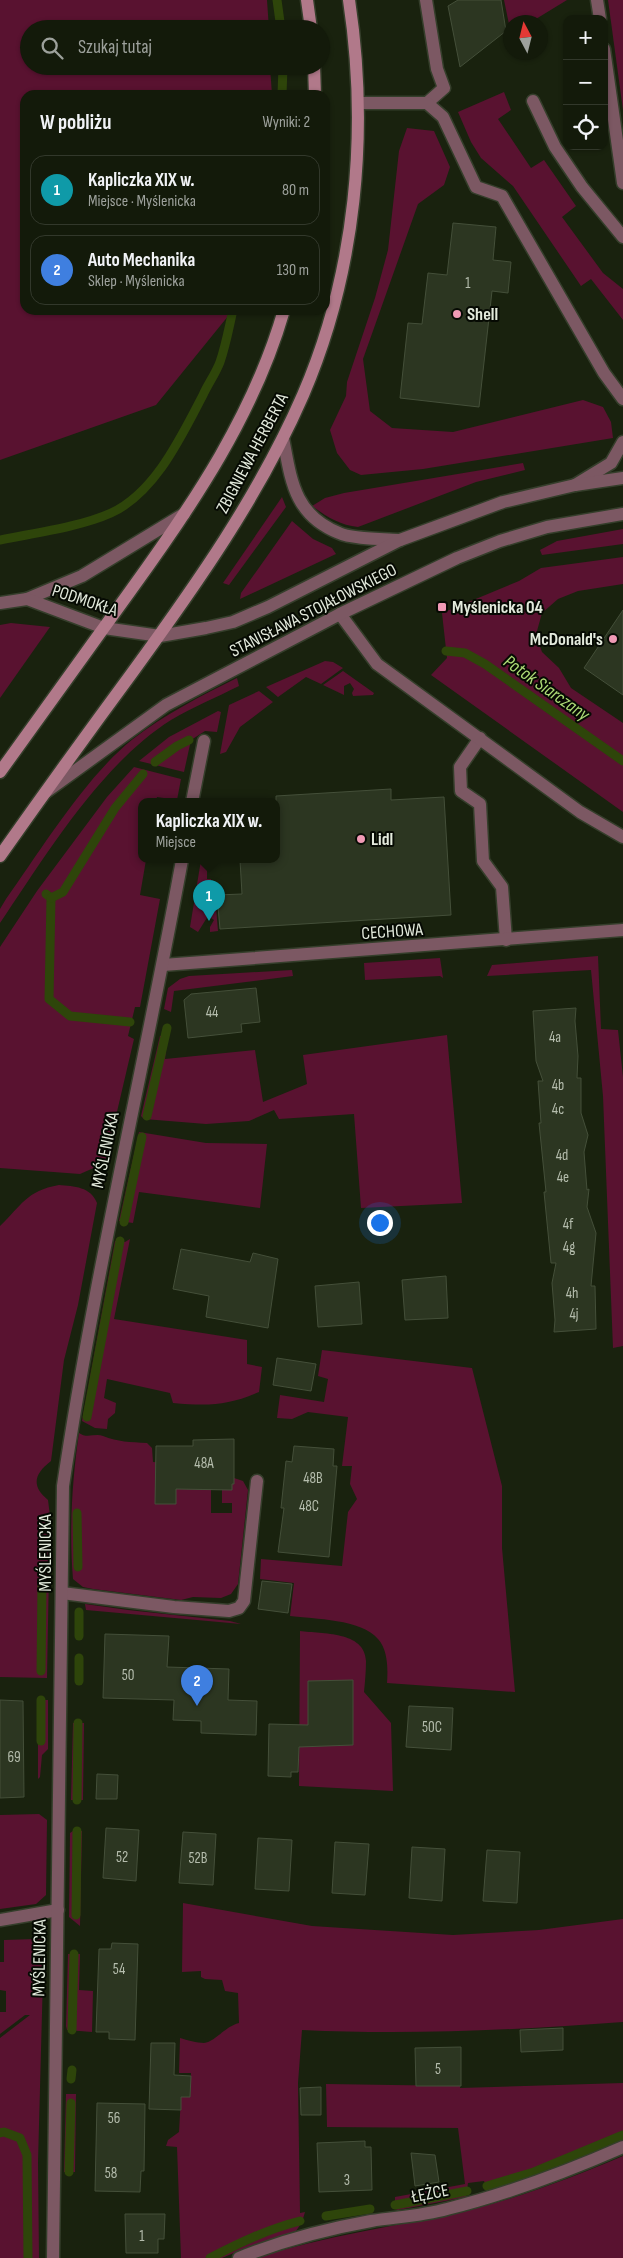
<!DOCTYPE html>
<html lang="pl">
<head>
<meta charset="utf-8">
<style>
	body { margin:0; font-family:"Sofia Sans Condensed",sans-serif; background:#1c2313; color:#f1f3f6 }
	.controls { position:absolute; right:15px; top:15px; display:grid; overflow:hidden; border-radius:10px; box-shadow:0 1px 4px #0004 }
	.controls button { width:45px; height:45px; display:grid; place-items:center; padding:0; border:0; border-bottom:1px solid #32382b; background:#131a0a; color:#f1f3f6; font:25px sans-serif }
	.compass { position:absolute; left:503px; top:15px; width:45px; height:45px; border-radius:50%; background:#131a0a; box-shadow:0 1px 4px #0004; rotate:353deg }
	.you { position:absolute; left:379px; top:1222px; width:18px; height:18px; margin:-12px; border:4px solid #fff; border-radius:50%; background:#1a73e8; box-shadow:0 0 0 8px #1a73e833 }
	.badge { display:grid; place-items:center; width:32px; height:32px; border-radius:50%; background:#f09ab5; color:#fff; font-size:16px; font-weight:700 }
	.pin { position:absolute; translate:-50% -41px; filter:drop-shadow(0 1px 2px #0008) }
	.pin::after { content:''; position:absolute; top:26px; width:18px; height:15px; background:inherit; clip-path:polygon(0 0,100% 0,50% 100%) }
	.popup { position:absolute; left:138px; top:798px; width:142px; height:65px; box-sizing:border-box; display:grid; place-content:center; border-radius:10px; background:#131a0a; filter:drop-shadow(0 1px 4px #0005); font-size:16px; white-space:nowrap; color:#9da19c }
	.popup b { font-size:19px; color:#f1f3f6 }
	.popup::after { content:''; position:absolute; left:50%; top:100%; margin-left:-10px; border:10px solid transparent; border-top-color:#131a0a }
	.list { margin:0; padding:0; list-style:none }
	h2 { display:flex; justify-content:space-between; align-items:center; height:65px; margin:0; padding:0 20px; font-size:21px }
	h2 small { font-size:16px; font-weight:400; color:#9da19c }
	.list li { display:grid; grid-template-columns:32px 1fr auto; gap:15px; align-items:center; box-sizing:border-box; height:70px; margin:0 10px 10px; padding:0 10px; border:1px solid #32382b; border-radius:15px }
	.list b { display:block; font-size:19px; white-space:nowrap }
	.list p { margin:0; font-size:16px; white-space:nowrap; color:#9da19c }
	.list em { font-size:16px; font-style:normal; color:#9da19c }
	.icon { flex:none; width:28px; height:28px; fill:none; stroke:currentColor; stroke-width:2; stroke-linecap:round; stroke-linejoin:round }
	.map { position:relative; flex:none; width:623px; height:2258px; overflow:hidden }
	.search { position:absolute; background:#131a0a; box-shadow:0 1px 4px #0004; left:20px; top:20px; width:310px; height:55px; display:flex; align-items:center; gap:12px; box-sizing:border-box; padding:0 18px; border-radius:28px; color:#9da19c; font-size:19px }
	.panel { position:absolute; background:#131a0a; box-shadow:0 1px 4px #0004; left:20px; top:90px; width:310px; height:225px; border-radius:15px }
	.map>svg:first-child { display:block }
	.green { fill:#591230; fill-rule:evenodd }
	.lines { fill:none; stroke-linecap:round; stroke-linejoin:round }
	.stream { stroke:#2e450a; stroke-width:9 }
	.building { fill:#2c3621; stroke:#444f39 }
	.service-casing { stroke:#353e2b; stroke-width:15 }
	.minor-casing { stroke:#353e2b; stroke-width:15 }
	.tertiary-casing { stroke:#353e2b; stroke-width:15 }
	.secondary-casing { stroke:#353e2b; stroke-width:15 }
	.service { stroke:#7c5863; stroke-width:12 }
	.minor { stroke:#7c5863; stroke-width:12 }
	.tertiary { stroke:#7c5863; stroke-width:12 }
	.secondary { stroke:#b1798a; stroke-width:12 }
	.poi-dot { fill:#f09ab5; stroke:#060a03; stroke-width:2 }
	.labels { text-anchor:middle; stroke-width:4; stroke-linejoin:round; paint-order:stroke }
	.number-label { font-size:15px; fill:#b5bdad }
	.poi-label { font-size:18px; font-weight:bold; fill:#e3eadc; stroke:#060a03; text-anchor:start }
	.street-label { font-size:18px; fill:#e3eadc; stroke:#060a03 }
	.water-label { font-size:19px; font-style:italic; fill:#aedc77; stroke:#060a03 }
</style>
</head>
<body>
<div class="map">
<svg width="623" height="2258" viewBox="0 0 623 2258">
	<rect width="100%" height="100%" fill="#19220e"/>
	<g class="green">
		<path d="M0,0H267L269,29H29V66H270L272,95H25V310H233L156,405L0,460Z"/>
		<path d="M504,0H567L531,22H510V29Z"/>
		<path d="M608,0H623V110Z"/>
		<path d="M504,92L511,110L498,119L531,168L544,160L576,206L562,217L603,273L623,289V320L591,279L581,286L513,186L481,158L471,142L458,112Z"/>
		<path d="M407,128L434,131L450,167L444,185L418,204L363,359L370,411L392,428L453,432L583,400L603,407L611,422L613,438L423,469L361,475L350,470L337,453L330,430L346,396L347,382L375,298L388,250L399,151Z"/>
		<path d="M523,463L525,470L476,482L358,527C340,525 327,517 312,506L325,498L344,493Z"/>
		<path d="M282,497L286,507L229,585L223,583Z"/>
		<path d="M292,521L313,539L332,548L336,554L240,599L241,593Z"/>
		<path d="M623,529V544L542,555L540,550L557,541Z"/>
		<path d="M623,557V584L578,591L558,599L542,613L537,631L538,641L542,652L559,668L571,688L623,723V812L431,675L447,658L442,613L519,581L541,568Z"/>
		<path d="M11,623L50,627L0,698V625Z"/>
		<path d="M325,661L333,662L343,668L321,684L306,677L278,697L266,687Z"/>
		<path d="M343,671L374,693L373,695L353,696L352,693L354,689L350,683L344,686V695L323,685Z"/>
		<path d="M237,678L239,686C217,697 193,707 171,720C101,764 46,855 0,923V909L6,899C41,850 86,776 133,739C165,714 201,696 237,678Z"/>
		<path d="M259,691L273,702L240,727L226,752L220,754L229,705Z"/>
		<path d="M218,711L221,712L217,732L205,731L191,740L184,772L139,761L169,737Z"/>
		<path d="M134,767L181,779L177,800L157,797L156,802H142V860H146L140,895L160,899L140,1007H135L128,1036L134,1039L105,1163L80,1174L0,1168V947L37,891L107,797Z"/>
		<path d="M201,860H210L211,864L207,865V879H211L212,890L215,896L218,931L210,932V927L214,920L208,916L198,932L190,927Z"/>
		<path d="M598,956L601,1029L618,1030L623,1077V1346L613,1348L603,1096L591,970L487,976L492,965Z"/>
		<path d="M440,958L443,978L440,976L365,980L364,963Z"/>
		<path d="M292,970L293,976L174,991L171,1012L164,1009L168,988L180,979L189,976Z"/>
		<path d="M168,1034L165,1059L255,1050L263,1102L307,1084L303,1055L447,1035L462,1203L361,1208L354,1114L279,1119L274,1110L249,1121L206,1124L144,1119L141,1116L160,1036Z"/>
		<path d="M139,1132L206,1143L267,1144L260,1208L139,1192L133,1223L119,1221Z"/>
		<path d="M59,1185C74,1186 91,1187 97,1203L78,1305L64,1360L51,1461C34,1474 31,1486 48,1500L50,1516L47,1678L0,1677V1226C22,1205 26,1191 59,1185Z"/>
		<path d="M130,1239L114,1319L247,1340V1364L262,1367L259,1392C227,1406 208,1406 173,1403L170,1393L107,1379L104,1398L116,1403L115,1413L108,1419L107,1429L95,1428L82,1421L115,1241L125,1242Z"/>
		<path d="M322,1350L472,1368L502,1486V1548L515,1692L387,1683C388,1669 388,1650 378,1639C362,1619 314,1619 290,1616L294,1583L260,1579L261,1559L342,1566L348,1512L357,1499L350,1484L352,1466H342L348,1417L308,1412L292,1419L277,1418L280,1395L324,1402L328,1379L318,1376Z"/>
		<path d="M79,1433C87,1439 95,1433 103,1436C118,1442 130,1442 147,1443L152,1448L153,1462L234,1467V1478L243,1481L248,1490L238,1584L231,1594L221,1598L193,1597L181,1600L93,1589L83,1587L73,1579C69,1532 72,1480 79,1433ZM211,1487L222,1488V1503H232V1513H211Z"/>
		<path d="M85,1604L128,1610L230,1621L241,1624L86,1610Z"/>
		<path d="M300,1631C322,1634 365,1631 366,1661C366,1671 365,1682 364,1692L391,1723L393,1791L299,1786Z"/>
		<path d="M38,1700H48V1749L42,1755L40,1777L38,1779Z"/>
		<path d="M73,1723H84L83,1800H71Z"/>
		<path d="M39,1814L47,1820L46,1895L36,1904L0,1909V1815Z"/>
		<path d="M73,1831H82L80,1926L69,1917L70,1833Z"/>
		<path d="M183,1903L312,1926L453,1935L539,1930L623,1919V2022C516,2030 410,2035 302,2030L298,2083L300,2213L305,2212L302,2222L296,2231L243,2249L222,2258H181L177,2147L166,2146L168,2140L179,2132L181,2097H190L191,2073H179L180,2038C187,2040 197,2043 204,2043C215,2042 224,2027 239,2023L238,1993L225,1991L222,1980L205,1979L201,1977V1971L182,1972Z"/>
		<path d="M36,1939H44L38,2162L39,2258H0V2038L30,2015H25L0,2034V2012H6V1991L0,1990V1962H4V1940Z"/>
		<path d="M68,1954H80L79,1990L93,1991L92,2032L67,2030L66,2026Z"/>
		<path d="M623,2083V2140L513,2184L489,2191L484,2181L468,2183L466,2197L398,2210L392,2208L395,2207V2197L465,2184L458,2128L327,2127L326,2084L460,2086V2088Z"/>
		<path d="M66,2094H76L75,2172H64Z"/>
		<path d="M623,2156V2258H255C325,2236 397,2226 469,2210C522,2197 573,2177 623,2156Z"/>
	</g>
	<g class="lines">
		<g class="stream">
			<path d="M277,0L281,29"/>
			<path d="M282,95L283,66"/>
			<path d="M0,540C34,533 80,527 111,513C155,493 181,437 203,395C208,384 216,373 220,362C226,345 229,327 233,310"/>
			<path d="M446,651L465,653L485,664L623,761"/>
			<path d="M155,762L177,746L189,740"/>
			<path d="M46,894L51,898L49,999L70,1016L130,1022"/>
			<path d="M51,898L63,892L115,808L143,774"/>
			<path d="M147,1116L167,1028"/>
			<path d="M124,1222L142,1137"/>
			<path d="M87,1417L120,1241"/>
			<path d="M77,1513L78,1567"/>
			<path d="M79,1612V1636"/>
			<path d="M41,1671L42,1585"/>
			<path d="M79,1681V1658"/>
			<path d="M41,1741V1700"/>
			<path d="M77,1800L78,1723"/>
			<path d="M76,1915L77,1831"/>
			<path d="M72,2030L74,1954"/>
			<path d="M71,2079L72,2070"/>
			<path d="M0,2133L4,2132L20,2138L27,2155L28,2258"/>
			<path d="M69,2172L71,2103"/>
			<path d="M487,2186L534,2172L623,2135"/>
			<path d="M395,2205L467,2191"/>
			<path d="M326,2216L370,2209"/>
			<path d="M210,2258C239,2243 268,2229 300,2221"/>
		</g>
	</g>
	<g class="building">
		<path d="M458,0H501L506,31L460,67L448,6Z"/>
		<path d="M453,223L496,227L493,260L511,262L508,293L492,291L479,407L400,398L408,323L422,324L428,273L447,275Z"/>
		<path d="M623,610V695L584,668Z"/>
		<path d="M391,789V800L444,797L451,915L220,929L217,895L242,894L240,860H276V796Z"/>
		<path d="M256,988L260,1022L241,1024L242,1032L188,1038L184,1000L191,994Z"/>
		<path d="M576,1008L575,1021L578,1056L577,1078H581V1113L588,1135L584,1152L587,1190L589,1189L587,1207L596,1233L591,1286H595L596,1329L554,1332L555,1320L552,1283L556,1263H551L544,1192H546L539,1123H541L538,1081H543L536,1061L533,1011Z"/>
		<path d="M181,1249L250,1262L253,1253L278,1259L268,1328L206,1317L209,1296L173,1289Z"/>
		<path d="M446,1276L448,1318L405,1320L402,1280Z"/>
		<path d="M359,1282L362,1324L318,1327L315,1286Z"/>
		<path d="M277,1358L316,1364L311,1391L273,1385Z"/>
		<path d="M234,1439V1484H232V1490L176,1489V1504H155L156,1446H193V1440Z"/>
		<path d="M294,1446L334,1449L333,1466H337L329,1557L278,1552L284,1508H281L286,1461L292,1462Z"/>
		<path d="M262,1581L292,1584L288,1613L258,1609Z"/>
		<path d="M105,1634L169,1636L167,1667L229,1669L228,1700L257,1701L256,1735L201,1733V1721L173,1720L174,1700L103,1698Z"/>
		<path d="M353,1680V1745L299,1747L298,1772H291V1777L268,1776L269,1724L308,1725V1681Z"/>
		<path d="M0,1700L23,1701L24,1797L0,1798Z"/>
		<path d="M409,1706L453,1708L451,1750L406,1747Z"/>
		<path d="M97,1774L118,1775L117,1799H96Z"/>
		<path d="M106,1828L139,1830L136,1881L103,1878Z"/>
		<path d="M183,1832L216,1834L213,1885L179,1883Z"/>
		<path d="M258,1838L292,1840L289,1891L255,1889Z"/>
		<path d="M335,1842L369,1844L365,1895L332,1893Z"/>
		<path d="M412,1847L445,1849L442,1901L409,1898Z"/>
		<path d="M487,1850L520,1852L517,1903L483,1901Z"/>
		<path d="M112,1943L138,1944L135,2040L109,2039V2032H96L99,1949H111Z"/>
		<path d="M563,2028V2050L521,2052L520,2030Z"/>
		<path d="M151,2043H175L174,2075L191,2076L190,2097H181V2110L149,2109Z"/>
		<path d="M461,2047V2086H416L415,2048Z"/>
		<path d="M321,2087V2115H301L300,2088Z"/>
		<path d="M97,2103L145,2104L144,2171H141L140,2192L95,2191Z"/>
		<path d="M365,2141V2147H371L372,2190L319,2192L317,2143Z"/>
		<path d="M411,2153L435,2155L439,2182L415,2186Z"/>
		<path d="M125,2214H165L164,2239H158V2253H126Z"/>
	</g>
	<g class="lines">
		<defs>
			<g id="service">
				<path d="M426,0L437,69L444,88L427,103"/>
				<path d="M597,0L600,19"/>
				<path d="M604,49L623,183"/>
				<path d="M533,101L555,147L582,187L623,237"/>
				<path d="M359,103H427L443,117L476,187L502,196L604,373L623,399"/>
				<path d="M575,485L611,463L623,442"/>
				<path d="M480,738L460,767L461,791L480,804L483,861L502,887L506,940"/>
				<path d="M62,1593L174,1607L229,1611L239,1608L244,1601L257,1481"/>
				<path d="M0,1920L58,1910"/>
			</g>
			<g id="minor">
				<path d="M340,614L377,664L580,812L623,837"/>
				<path d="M192,802L204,741"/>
				<path d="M163,965L623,930"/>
				<path d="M53,2258L63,1486C94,1276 144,1069 182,860"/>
				<path d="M239,2258C281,2241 326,2229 371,2221C396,2217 422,2216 447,2209C507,2194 566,2172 623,2147"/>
			</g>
			<g id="tertiary">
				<path d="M283,438C291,480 294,515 339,533C351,539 385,539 400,540"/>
				<path d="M27,599L82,576L184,514"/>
				<path d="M0,603L27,599L104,628L160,636L206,628L233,622L268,607L400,540L503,502L575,485L623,478"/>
				<path d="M46,792L166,705L340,614L457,558L500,541L547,527L623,514"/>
			</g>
			<g id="secondary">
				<path d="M307,0L311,29"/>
				<path d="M314,66L315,95"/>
				<path d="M0,772C44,711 87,651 131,590C194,503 254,414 284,310"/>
				<path d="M0,856C43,795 87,734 132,673C196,585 259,496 303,395C356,272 369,132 349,0"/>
			</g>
		</defs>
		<use href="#service" class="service-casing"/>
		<use href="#minor" class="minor-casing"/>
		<use href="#tertiary" class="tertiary-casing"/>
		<use href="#secondary" class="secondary-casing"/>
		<use href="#service" class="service"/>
		<use href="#minor" class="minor"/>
		<use href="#tertiary" class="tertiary"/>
		<use href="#secondary" class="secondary"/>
	</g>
	<g class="poi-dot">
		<circle cx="457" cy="314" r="5"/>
		<rect x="437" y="602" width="10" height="10" rx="2.5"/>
		<circle cx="613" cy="639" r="5"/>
		<circle cx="361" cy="839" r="5"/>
	</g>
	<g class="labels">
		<g class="number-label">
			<text x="468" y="288">1</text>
			<text x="212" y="1017">44</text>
			<text x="555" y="1042">4a</text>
			<text x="558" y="1090">4b</text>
			<text x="558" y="1114">4c</text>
			<text x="562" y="1160">4d</text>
			<text x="563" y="1182">4e</text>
			<text x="568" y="1229">4f</text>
			<text x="569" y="1252">4g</text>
			<text x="572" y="1298">4h</text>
			<text x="574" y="1319">4j</text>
			<text x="204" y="1468">48A</text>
			<text x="313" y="1483">48B</text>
			<text x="309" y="1511">48C</text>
			<text x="128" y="1680">50</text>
			<text x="432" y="1732">50C</text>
			<text x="14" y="1762">69</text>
			<text x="122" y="1862">52</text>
			<text x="198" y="1863">52B</text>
			<text x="119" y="1974">54</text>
			<text x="438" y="2074">5</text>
			<text x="114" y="2123">56</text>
			<text x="111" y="2178">58</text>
			<text x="347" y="2185">3</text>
			<text x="142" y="2241">1</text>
		</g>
		<g class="poi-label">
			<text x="467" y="320">Shell</text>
			<text x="452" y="613">Myślenicka 04</text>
			<text x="603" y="645" text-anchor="end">McDonald's</text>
			<text x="371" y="845">Lidl</text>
		</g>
		<g class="street-label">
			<text transform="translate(252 453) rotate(-62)" y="6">ZBIGNIEWA HERBERTA</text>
			<text transform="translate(85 600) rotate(18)" y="6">PODMOKŁA</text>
			<text transform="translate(313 610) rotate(-27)" y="6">STANISŁAWA STOJAŁOWSKIEGO</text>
			<text transform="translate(392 931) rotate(-4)" y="6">CECHOWA</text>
			<text transform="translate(105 1150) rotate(-78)" y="6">MYŚLENICKA</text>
			<text transform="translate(45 1553) rotate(-90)" y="6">MYŚLENICKA</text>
			<text transform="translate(39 1958) rotate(-89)" y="6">MYŚLENICKA</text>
			<text transform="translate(430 2193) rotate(-11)" y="6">ŁĘŻCE</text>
		</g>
		<g class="water-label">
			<text transform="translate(547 687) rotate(35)" y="7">Potok Siarczany</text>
		</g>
	</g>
</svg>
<div class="controls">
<button>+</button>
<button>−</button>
<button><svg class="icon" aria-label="locate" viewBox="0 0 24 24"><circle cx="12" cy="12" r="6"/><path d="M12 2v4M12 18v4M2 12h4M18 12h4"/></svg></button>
</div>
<svg class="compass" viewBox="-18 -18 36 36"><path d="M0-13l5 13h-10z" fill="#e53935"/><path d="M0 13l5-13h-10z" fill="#9da19c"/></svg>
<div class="you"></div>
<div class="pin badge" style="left:209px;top:921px;background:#0f9aa8">1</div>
<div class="popup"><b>Kapliczka XIX w.</b>Miejsce</div>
<div class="pin badge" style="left:197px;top:1706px;background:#3f7fe0">2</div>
<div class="search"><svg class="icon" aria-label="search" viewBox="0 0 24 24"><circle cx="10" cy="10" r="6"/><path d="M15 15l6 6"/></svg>Szukaj tutaj</div>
<section class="panel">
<h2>W pobliżu<small>Wyniki: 2</small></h2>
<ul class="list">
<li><span class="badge" style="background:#0f9aa8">1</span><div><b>Kapliczka XIX w.</b><p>Miejsce · Myślenicka</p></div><em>80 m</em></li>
<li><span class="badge" style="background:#3f7fe0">2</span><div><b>Auto Mechanika</b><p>Sklep · Myślenicka</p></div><em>130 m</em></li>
</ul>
</section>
</div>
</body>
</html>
